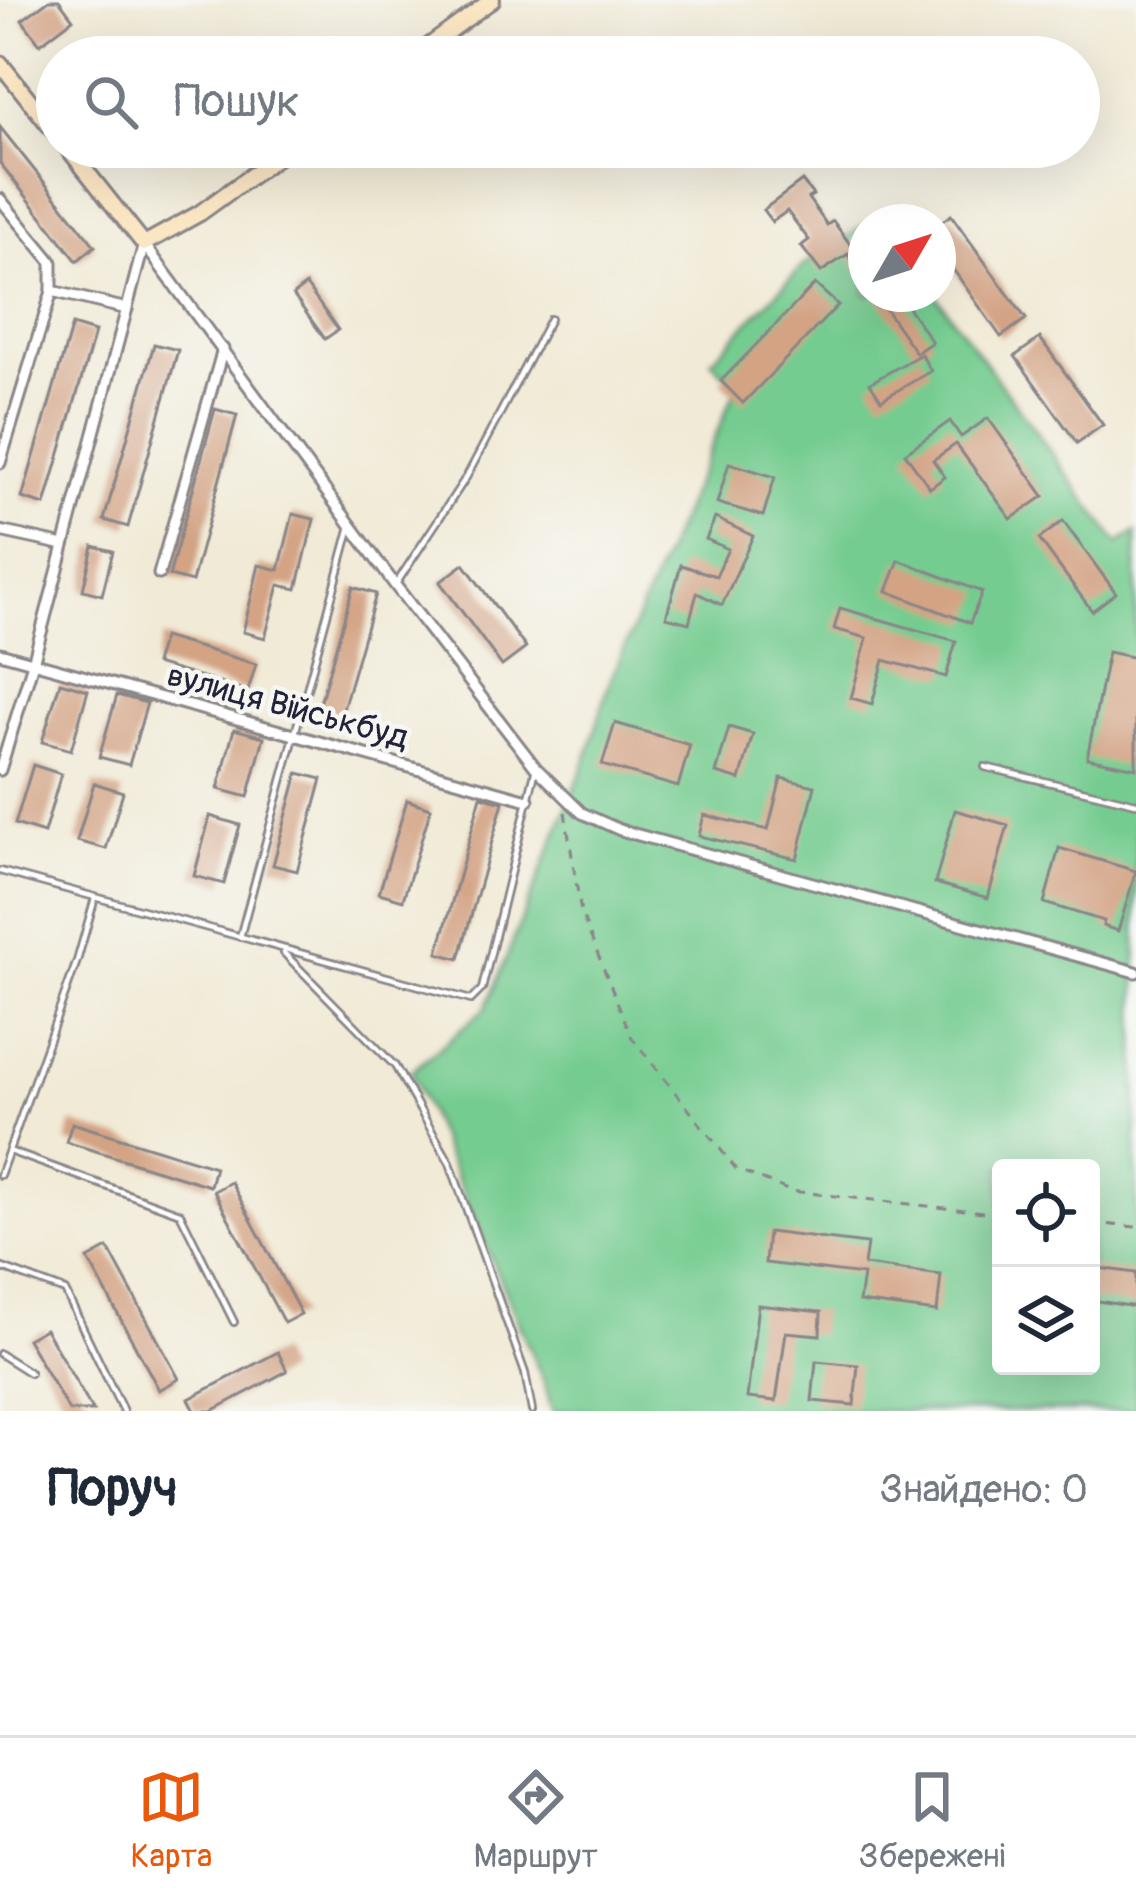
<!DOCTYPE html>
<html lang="uk">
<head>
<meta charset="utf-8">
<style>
	body { margin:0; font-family:Pangolin,sans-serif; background:#f2f2f3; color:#1f2937 }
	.controls { position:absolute; right:36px; bottom:36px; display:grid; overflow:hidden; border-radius:12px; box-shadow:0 12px 48px #0002 }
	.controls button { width:108px; height:108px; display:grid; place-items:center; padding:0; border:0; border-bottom:3px solid #e0e1e3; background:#fff; color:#1f2937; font:60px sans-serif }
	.compass { position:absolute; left:848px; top:204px; width:108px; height:108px; border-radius:50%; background:#fff; box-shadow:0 12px 48px #0002; rotate:51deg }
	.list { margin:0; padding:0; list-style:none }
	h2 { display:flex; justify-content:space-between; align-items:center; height:156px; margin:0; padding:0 48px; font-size:51px }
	h2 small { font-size:39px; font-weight:400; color:#747a83 }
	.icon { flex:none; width:66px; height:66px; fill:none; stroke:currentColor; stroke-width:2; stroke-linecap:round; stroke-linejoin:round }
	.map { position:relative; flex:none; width:1136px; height:1411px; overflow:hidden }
	.search { position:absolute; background:#fff; box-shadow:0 12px 48px #0002; left:36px; right:36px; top:36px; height:132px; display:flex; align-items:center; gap:30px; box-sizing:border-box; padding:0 42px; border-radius:66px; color:#747a83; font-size:45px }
	.sheet { height:324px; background:#fff }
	nav { display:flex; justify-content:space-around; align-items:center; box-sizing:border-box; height:168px; border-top:3px solid #e0e1e3; background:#fff; font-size:33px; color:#747a83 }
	nav a { display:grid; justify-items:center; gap:6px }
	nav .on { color:#ea580c }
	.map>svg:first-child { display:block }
	.green { fill:#75cc90; stroke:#4c7766; stroke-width:3; fill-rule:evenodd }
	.building { fill:#d3a384 }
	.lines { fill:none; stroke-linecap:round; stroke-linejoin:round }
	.lane-casing { stroke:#8a8688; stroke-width:10 }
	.street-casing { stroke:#8a8688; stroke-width:15 }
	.secondary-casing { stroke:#8a8688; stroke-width:20 }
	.path { stroke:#8a8688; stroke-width:3; stroke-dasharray:9 9; stroke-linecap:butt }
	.lane { stroke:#fff; stroke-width:4.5 }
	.street { stroke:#fff; stroke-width:9 }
	.secondary { stroke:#fbe6c4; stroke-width:14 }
	.labels { text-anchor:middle; stroke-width:9; stroke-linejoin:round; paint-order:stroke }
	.street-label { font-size:33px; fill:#22223b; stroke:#f6f6f2 }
</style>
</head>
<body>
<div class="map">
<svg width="1136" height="1411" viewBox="0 0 1136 1411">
	<rect width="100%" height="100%" fill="#f6f6f2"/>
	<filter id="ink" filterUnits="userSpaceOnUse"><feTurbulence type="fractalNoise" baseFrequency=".00833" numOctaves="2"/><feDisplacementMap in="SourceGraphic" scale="24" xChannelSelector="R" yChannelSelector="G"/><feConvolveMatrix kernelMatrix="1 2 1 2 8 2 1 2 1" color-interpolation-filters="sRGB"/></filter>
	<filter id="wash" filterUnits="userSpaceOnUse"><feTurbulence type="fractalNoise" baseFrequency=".004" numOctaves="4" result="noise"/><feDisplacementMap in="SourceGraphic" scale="48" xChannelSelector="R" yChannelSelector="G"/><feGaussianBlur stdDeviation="2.7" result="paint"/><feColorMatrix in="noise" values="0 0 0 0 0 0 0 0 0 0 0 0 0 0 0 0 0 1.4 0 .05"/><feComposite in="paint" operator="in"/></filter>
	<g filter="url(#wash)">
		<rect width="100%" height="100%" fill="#f1ead6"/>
		<path class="green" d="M866,224V294H935L1118,544L1136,532V1411H552L545,1385L411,1072L486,1008L587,758L609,684L737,386L711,361L803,266ZM1001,1168H1091V1366H1001Z"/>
		<g id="blocks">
			<g class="building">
				<path d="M49,0H59L73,19L40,44L22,20Z"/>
				<path d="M0,127L95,246L77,261L0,163Z"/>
				<path d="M802,181L813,195L808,198L827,225L833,221L850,244L860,238L866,247V281L848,254L821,272L801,246L809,240L787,211L772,222L763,210Z"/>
				<path d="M951,215L1026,319L1001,337L938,248V224Z"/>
				<path d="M815,284L838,305L743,403L721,381Z"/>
				<path d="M306,285L338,330L325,339L293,295Z"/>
				<path d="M875,294H899L932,342L916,353Z"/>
				<path d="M72,325L95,332L45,505L22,498Z"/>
				<path d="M1040,338L1103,425L1077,443L1015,356Z"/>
				<path d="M154,344L178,350L128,527L104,520Z"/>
				<path d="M921,354L931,371L881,400L870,383Z"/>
				<path d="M215,409L237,415L192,582L169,576Z"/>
				<path d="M988,418L1044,496L1011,519L956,444L933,460L945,477L930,488L905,453L950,421L961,437Z"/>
				<path d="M729,463L775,477L763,516L717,503Z"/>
				<path d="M293,514L314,519L297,589L279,585L265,638L243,632L259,565L279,570Z"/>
				<path d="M715,518L753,536L722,605L697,593L689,623L666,617L681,565L716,576L728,549L706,539Z"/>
				<path d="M1063,521L1116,593L1092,611L1039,539Z"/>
				<path d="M93,546L113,551L102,595L83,590Z"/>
				<path d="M899,560L982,592L970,623L887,591Z"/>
				<path d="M464,564L526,648L502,666L440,582Z"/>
				<path d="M353,587L376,594L341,716L318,710Z"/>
				<path d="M840,608L956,641L946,677L884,660L872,704L851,698L867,638L834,629Z"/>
				<path d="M163,637L256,664L248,691L155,664Z"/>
				<path d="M1108,652L1136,658V768L1087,758Z"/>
				<path d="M60,682L88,690L71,750L42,742Z"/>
				<path d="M117,695L147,703L129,765L99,757Z"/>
				<path d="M615,723L690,745L678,787L602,765Z"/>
				<path d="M729,727L753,734L740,780L716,773Z"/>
				<path d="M234,729L264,737L248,797L218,789Z"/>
				<path d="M33,765L61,774L44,833L15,824Z"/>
				<path d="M298,773L322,779L297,871L273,865Z"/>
				<path d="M781,778L815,786L797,859L699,836L704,815L768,830Z"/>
				<path d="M94,783L123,792L106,849L77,841Z"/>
				<path d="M481,796L503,802L459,959L438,953Z"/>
				<path d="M407,800L431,808L403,900L379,893Z"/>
				<path d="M955,810L1008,825L988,898L935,883Z"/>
				<path d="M210,816L240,825L224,884L194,876Z"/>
				<path d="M1059,848L1136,871L1118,931L1103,926L1104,921L1044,903Z"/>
				<path d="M72,1123L215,1167L210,1186L66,1142Z"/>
				<path d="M231,1182L301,1314L284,1323L214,1191Z"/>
				<path d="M768,1232L867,1244L864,1265L941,1275L937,1312L859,1302L863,1275L765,1263Z"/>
				<path d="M108,1248L179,1379L159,1390L88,1259Z"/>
				<path d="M1091,1267L1136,1273V1307L1091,1300Z"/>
				<path d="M758,1305L821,1312L820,1335L786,1332L776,1401L747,1398Z"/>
				<path d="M45,1329L93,1411H69L27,1339Z"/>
				<path d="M278,1352L287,1371L212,1411H195L189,1399Z"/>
				<path d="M816,1361L858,1365L854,1405L812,1401Z"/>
			</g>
		</g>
	</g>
	<g filter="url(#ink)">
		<use href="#blocks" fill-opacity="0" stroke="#8a8688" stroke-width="3"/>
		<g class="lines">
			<defs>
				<g id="lane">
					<path d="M396,584L467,476L550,319"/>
					<path d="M985,767L1136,803"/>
					<path d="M0,871L471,1000L482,989L536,768"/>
					<path d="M240,937L351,526"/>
					<path d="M284,953L395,1066L450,1163L525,1373L532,1411"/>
					<path d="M9,1151L180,1213L234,1322"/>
					<path d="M0,1175L77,961L95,898"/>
					<path d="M0,1267L65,1291L123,1411"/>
					<path d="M0,1354L30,1373"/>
				</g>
				<g id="street">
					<path d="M0,199L52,262V291L127,309"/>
					<path d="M144,244L395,585L536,768L582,813L620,830L1136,972"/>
					<path d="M0,463L52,291"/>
					<path d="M0,531L64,545"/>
					<path d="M159,574L223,349"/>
					<path d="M0,653L528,800"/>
					<path d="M0,770L33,663L144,244"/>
				</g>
				<g id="secondary">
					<path d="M414,57L492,0"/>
					<path d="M0,63L57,135"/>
					<path d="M67,147L144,244L200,213L291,147"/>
				</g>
			</defs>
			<use href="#lane" class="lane-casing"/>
			<use href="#street" class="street-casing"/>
			<use href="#secondary" class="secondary-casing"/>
			<g class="path">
				<path d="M565,812L581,913L632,1038L736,1169L790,1191L1001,1214"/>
				<path d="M1091,1223L1136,1227"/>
			</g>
			<use href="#lane" class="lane"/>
			<use href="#street" class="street"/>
			<use href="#secondary" class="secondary"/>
		</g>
	</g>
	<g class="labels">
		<g class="street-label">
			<text transform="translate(288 705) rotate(15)" y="12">вулиця Військбуд</text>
		</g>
	</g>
</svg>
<div class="controls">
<button><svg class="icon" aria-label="locate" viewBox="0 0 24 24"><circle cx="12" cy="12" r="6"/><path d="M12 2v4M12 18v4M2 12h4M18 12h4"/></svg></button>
<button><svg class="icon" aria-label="layers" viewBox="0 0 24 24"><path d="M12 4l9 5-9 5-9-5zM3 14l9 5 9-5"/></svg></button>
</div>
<svg class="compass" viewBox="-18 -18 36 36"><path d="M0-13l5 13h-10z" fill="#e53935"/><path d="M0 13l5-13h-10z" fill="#747a83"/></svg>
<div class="search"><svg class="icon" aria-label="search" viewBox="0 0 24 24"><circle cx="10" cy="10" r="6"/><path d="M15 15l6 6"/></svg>Пошук</div>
</div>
<section class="sheet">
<h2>Поруч<small>Знайдено: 0</small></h2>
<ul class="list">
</ul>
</section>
<nav>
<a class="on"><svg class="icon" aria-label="map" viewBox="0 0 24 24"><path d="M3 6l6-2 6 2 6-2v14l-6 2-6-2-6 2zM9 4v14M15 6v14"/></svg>Карта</a>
<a><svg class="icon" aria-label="directions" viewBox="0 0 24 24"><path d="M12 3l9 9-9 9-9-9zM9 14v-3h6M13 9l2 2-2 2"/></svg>Маршрут</a>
<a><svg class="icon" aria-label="saved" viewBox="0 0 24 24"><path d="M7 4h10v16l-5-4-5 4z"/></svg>Збережені</a>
</nav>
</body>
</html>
